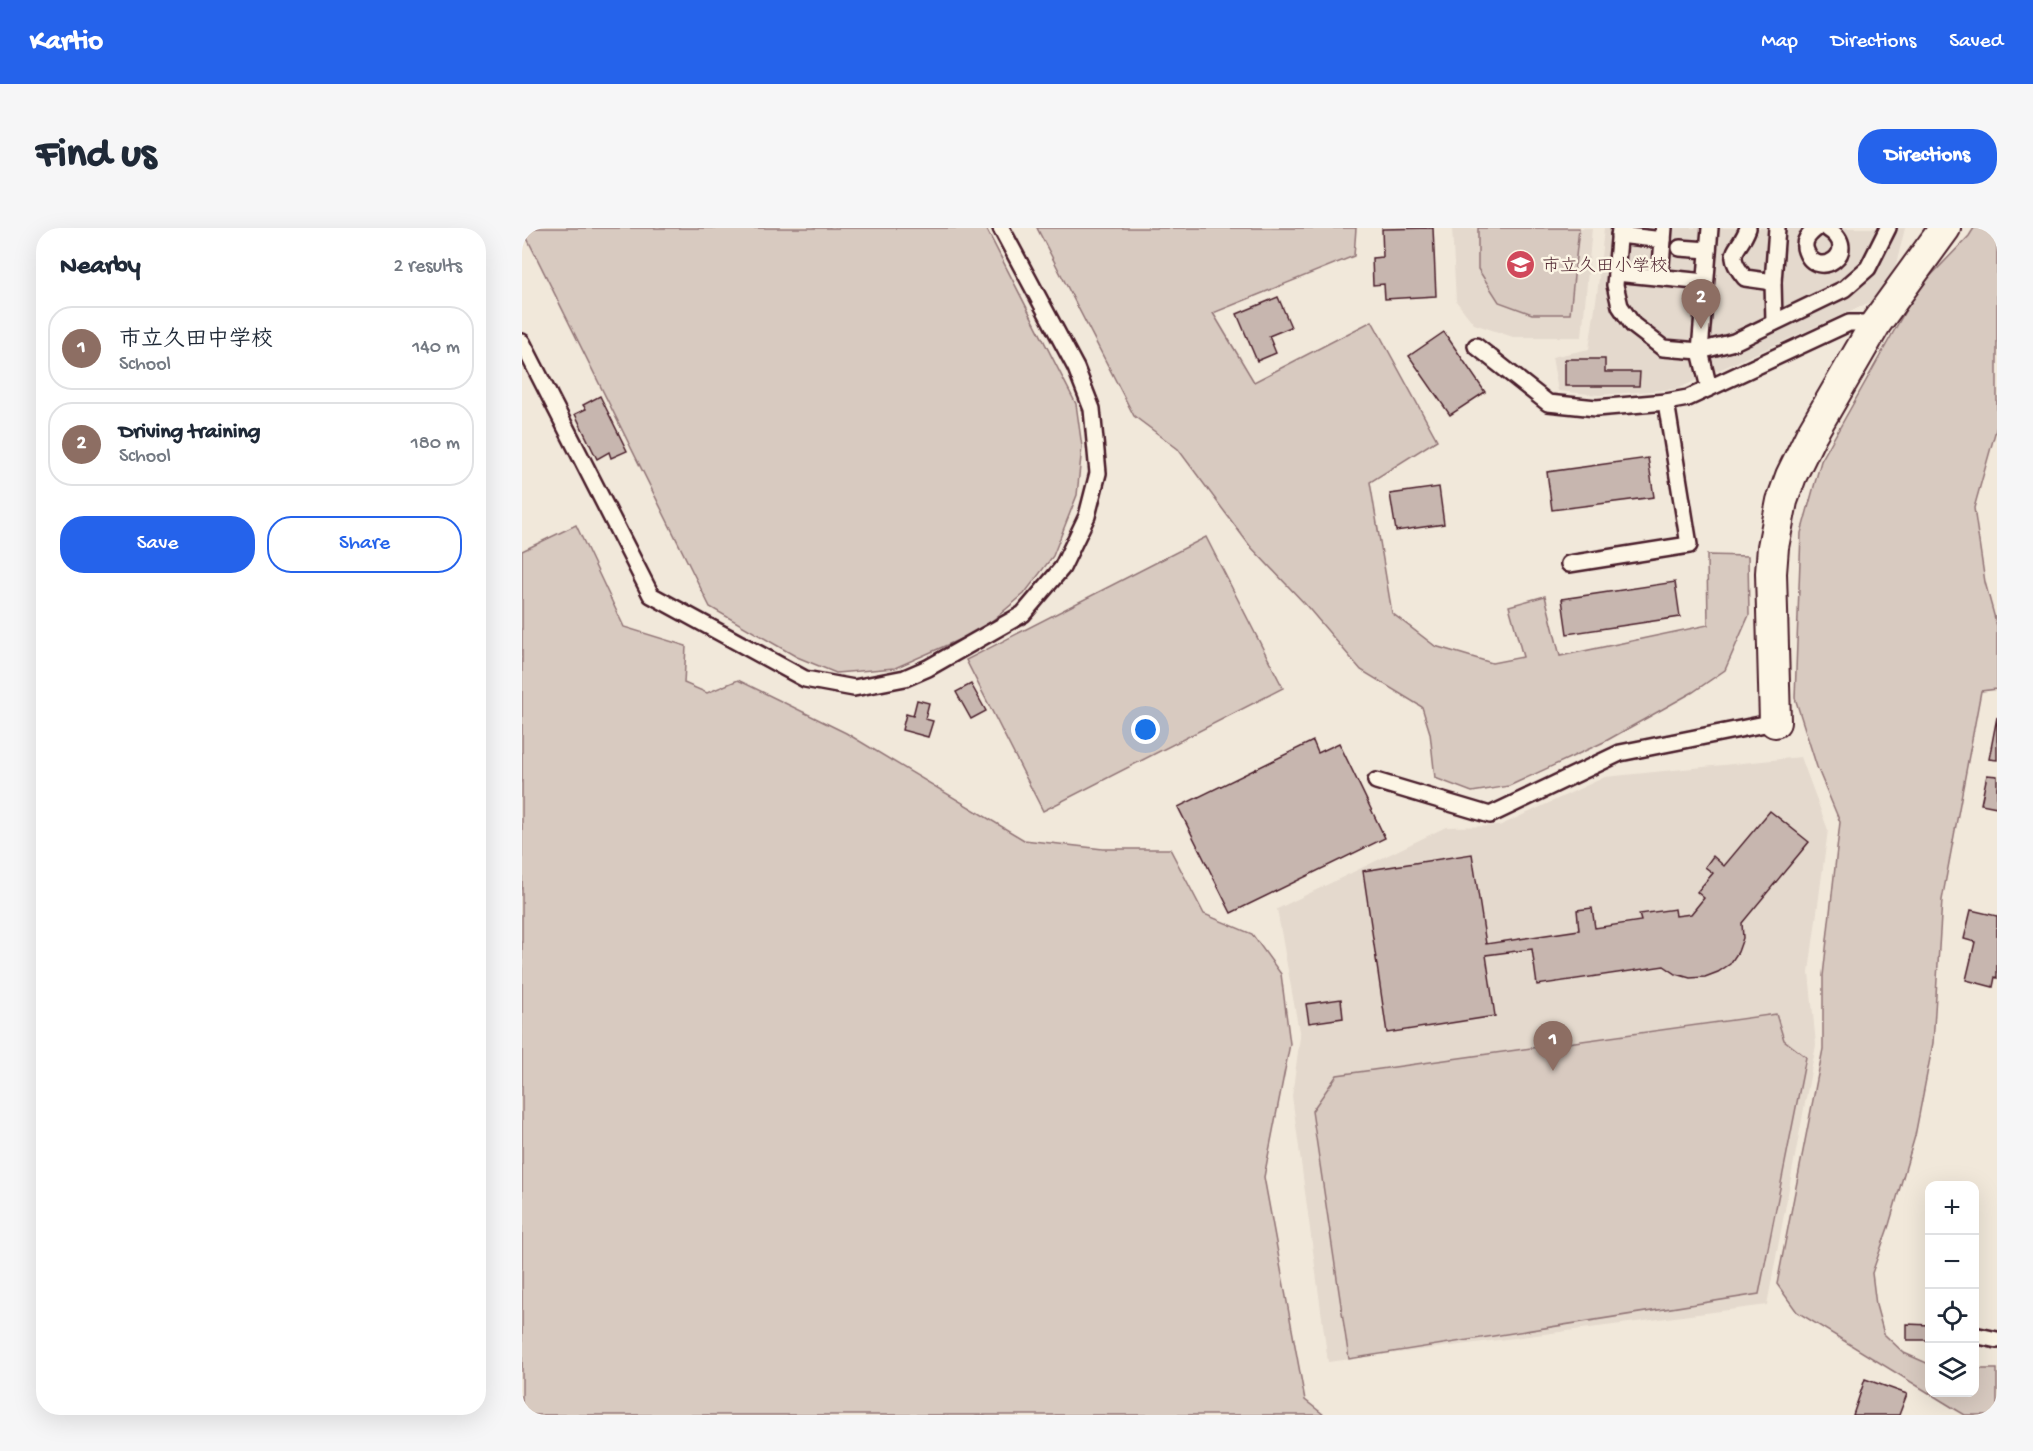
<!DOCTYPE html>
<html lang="en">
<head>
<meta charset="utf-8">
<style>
	body { margin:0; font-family:"Gochi Hand","Klee One",sans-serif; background:#f6f6f7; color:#1f2937 }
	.controls { position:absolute; right:18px; bottom:18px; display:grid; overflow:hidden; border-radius:12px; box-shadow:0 6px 24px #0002 }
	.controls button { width:54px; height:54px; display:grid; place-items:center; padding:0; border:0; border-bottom:2px solid #e0e1e3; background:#fff; color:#1f2937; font:30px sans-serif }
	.you { position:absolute; left:624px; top:502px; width:21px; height:21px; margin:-15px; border:4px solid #fff; border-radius:50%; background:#1a73e8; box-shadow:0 0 0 9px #1a73e833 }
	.badge { display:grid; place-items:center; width:39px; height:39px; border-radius:50%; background:#2563eb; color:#fff; font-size:20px; font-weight:700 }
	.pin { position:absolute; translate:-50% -50px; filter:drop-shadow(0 2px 3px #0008) }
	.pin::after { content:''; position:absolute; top:32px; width:21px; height:18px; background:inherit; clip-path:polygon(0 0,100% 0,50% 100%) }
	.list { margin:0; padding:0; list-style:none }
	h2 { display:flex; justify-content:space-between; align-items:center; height:78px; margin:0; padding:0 24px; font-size:26px }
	h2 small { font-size:20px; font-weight:400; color:#747a83 }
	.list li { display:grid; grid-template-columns:39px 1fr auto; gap:18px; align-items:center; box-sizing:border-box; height:84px; margin:0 12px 12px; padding:0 12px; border:2px solid #e0e1e3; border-radius:24px }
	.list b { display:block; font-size:22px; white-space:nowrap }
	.list p { margin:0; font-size:20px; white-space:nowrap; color:#747a83 }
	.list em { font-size:20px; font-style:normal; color:#747a83 }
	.actions { display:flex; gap:12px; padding:18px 24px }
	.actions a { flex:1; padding:14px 0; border:2px solid #2563eb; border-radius:24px; text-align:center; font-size:21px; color:#2563eb }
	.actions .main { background:#2563eb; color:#fff }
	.icon { flex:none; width:33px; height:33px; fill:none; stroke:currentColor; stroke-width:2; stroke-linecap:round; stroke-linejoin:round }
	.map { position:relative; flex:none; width:1475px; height:1187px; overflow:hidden; border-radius:24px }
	header { display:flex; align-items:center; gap:36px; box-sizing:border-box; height:84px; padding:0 30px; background:#2563eb; color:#fff }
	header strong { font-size:28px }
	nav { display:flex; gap:33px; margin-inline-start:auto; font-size:21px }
	.intro { display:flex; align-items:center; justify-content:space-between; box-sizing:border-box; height:144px; padding:0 36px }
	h1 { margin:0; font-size:42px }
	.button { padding:15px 27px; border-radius:24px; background:#2563eb; color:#fff; font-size:21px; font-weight:700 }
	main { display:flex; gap:36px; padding:0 36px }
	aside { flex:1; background:#fff; border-radius:24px; box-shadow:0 6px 24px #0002 }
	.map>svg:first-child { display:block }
	.built { fill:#e4d9cd }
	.green { fill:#d8cac0; stroke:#917476; stroke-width:1.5 }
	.building { fill:#c7b6af; stroke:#4a1f2b; stroke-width:1.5 }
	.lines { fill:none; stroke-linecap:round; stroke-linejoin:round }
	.lane-casing { stroke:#4a1f2b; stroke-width:20 }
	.street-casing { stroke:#4a1f2b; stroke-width:34 }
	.lane { stroke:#fcf5e5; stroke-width:15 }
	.street { stroke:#fcf5e5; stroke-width:30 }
	.labels { text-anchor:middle; stroke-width:5; stroke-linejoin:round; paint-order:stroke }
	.poi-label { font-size:18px; fill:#4a1f2b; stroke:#fcf5e5; text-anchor:start }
</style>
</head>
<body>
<header>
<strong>Kartio</strong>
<nav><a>Map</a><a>Directions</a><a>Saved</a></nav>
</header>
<div class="intro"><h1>Find us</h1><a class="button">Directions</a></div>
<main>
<aside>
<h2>Nearby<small>2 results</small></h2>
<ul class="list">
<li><span class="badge" style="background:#8d6e63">1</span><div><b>市立久田中学校</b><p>School</p></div><em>140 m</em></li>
<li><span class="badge" style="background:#8d6e63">2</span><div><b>Driving training</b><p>School</p></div><em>180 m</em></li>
</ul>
<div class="actions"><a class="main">Save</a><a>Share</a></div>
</aside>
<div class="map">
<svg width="1475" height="1187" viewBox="0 0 1475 1187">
	<rect width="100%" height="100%" fill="#f1e8da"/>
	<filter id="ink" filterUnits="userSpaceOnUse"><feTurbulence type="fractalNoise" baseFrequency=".0167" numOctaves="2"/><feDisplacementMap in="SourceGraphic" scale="12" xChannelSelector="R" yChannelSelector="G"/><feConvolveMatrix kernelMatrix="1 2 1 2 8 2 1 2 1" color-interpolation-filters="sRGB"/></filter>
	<g filter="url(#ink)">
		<g class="built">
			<path d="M930,0H1070L1060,109H991L952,96L934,73Z"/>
			<path d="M1082,0H1383L1373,41L1355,71L1155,161L1077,167L1036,163L1030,129L1067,121L1076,59Z"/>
			<path d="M1279,529L1306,602L1287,744L1294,817L1245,1077L806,1134L770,868L778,809L755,681L924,599L977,598L1083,549Z"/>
		</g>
		<g class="green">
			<path d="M0,0H464L554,176L560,219L555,267L531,328L502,366L459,402L373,440L314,445L275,429L188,379Z"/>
			<path d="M515,0H834L832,28L691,85L732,154L850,93L915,212L848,254L870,385L913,418L970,435L1001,429L987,378L1023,368L1038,428L1186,397L1185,327L1226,328L1227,387L1203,442L1171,464L1082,514L987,558L950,564L913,550L908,505L900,479L839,442L783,376L728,318L656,221L612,188Z"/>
			<path d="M956,0H1057L1048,86H1010L977,74L956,41Z"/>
			<path d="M1452,0H1475V198L1452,280L1463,354L1475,398V461L1459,463L1420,672L1411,815L1393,908L1367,997L1350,1045L1354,1077L1362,1106L1382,1125L1407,1136L1408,1164H1452L1453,1141H1475V1187H1443L1433,1181L1275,1084L1255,1056L1301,821V748L1318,594L1295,539L1273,470L1279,305L1299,233L1395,62L1447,8Z"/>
			<path d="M54,297L102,399L164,418L162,455L185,465L216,452L324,505L502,612L581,621H648L682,686L730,706L759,746L768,816L742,949L783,1172L802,1187H0V323Z"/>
			<path d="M684,309L761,460L521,583L444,432Z"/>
			<path d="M1254,786L1262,812L1284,829L1237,1066L827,1131L790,883L815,847Z"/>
		</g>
		<g class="building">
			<path d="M911,0L914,68L863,71L862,56L851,57L850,30L861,29L860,1Z"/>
			<path d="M756,69L769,99L747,108L754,125L735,133L715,86Z"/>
			<path d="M922,104L963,164L928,187L887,128Z"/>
			<path d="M1043,131H1083V144H1118L1117,158H1043Z"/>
			<path d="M78,168L105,223L89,230L87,224L75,231L53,186L64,181L61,177Z"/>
			<path d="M1126,230L1132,269L1030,282L1025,244Z"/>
			<path d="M917,259L922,296L874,303L868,266Z"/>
			<path d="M1153,354L1158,389L1045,406L1040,371Z"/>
			<path d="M449,456L464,483L449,491L434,464Z"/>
			<path d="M395,472L407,475L403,491L411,493L406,509L380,502L384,486L391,488Z"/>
			<path d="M1475,489V532L1467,531Z"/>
			<path d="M791,513L796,525L817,515L863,610L709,685L656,579Z"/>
			<path d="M1465,547L1475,548V579L1459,576Z"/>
			<path d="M1248,583L1287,614L1220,695L1221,710L1216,724L1208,736L1196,744L1183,749L1168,750L1154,746L1142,738L1015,757L1010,721L964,727L973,788L865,805L841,643L950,626L964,716L1057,702L1055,682L1070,680L1073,700L1119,693L1117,686L1153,681L1154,688L1169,686L1182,670L1175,664L1191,645L1183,639L1191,628L1202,638Z"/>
			<path d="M1449,682L1475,688V750L1473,749L1471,759L1444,752L1453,714L1442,711Z"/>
			<path d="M819,771L821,790L787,795L784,776Z"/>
			<path d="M1385,1096L1408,1097V1112H1385Z"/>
			<path d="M1343,1151L1385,1166L1377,1187H1331Z"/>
		</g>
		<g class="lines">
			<defs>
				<g id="lane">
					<path d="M1098,0L1093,57L1098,78L1111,97L1141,120L1178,123L1212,114L1322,61L1346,40L1366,0"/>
					<path d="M1226,0C1217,25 1201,23 1223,50L1251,54"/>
					<path d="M1295,0C1287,6 1280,13 1284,23C1295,54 1341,23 1306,1"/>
					<path d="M1097,7L1141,12"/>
					<path d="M1158,20L1186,22"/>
					<path d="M1094,45L1183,54"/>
					<path d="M1138,49L1142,0"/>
					<path d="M1252,94L1251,54L1255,0"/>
					<path d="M0,114L129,367L283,451L332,460L383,450L406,440L501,386L540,340L565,288L576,245L570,181L554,140L479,0"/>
					<path d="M954,118L1026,175L1074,180L1144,174L1166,170L1327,95H1354"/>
					<path d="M1187,160L1178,123L1188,0"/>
					<path d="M1047,336L1167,317L1144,174"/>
					<path d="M854,553L968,587L1098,525L1253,494"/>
					<path d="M1452,1107L1475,1112"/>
				</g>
				<path id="street" d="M1253,494L1249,345L1251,319L1260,273L1269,248L1289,207L1354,95L1423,0"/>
			</defs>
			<use href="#lane" class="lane-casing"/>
			<use href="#street" class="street-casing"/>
			<use href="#lane" class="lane"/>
			<use href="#street" class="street"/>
		</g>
	</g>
	<defs>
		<symbol id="school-disc" viewBox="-11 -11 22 22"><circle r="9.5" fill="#d1495b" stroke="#fcf5e5"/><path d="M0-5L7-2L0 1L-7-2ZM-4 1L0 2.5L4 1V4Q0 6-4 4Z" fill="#fff"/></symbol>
	</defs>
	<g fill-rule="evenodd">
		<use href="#school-disc" x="982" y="20" width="33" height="33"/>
	</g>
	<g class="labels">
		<g class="poi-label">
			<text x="1020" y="43">市立久田小学校</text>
		</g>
	</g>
</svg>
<div class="controls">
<button>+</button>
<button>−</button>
<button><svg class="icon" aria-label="locate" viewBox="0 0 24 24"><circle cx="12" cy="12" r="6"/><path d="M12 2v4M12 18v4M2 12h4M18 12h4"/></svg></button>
<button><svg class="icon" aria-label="layers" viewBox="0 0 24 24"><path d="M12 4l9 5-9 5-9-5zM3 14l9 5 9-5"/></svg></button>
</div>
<div class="you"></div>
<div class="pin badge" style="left:1031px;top:843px;background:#8d6e63">1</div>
<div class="pin badge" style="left:1179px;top:101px;background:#8d6e63">2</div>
</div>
</main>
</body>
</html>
